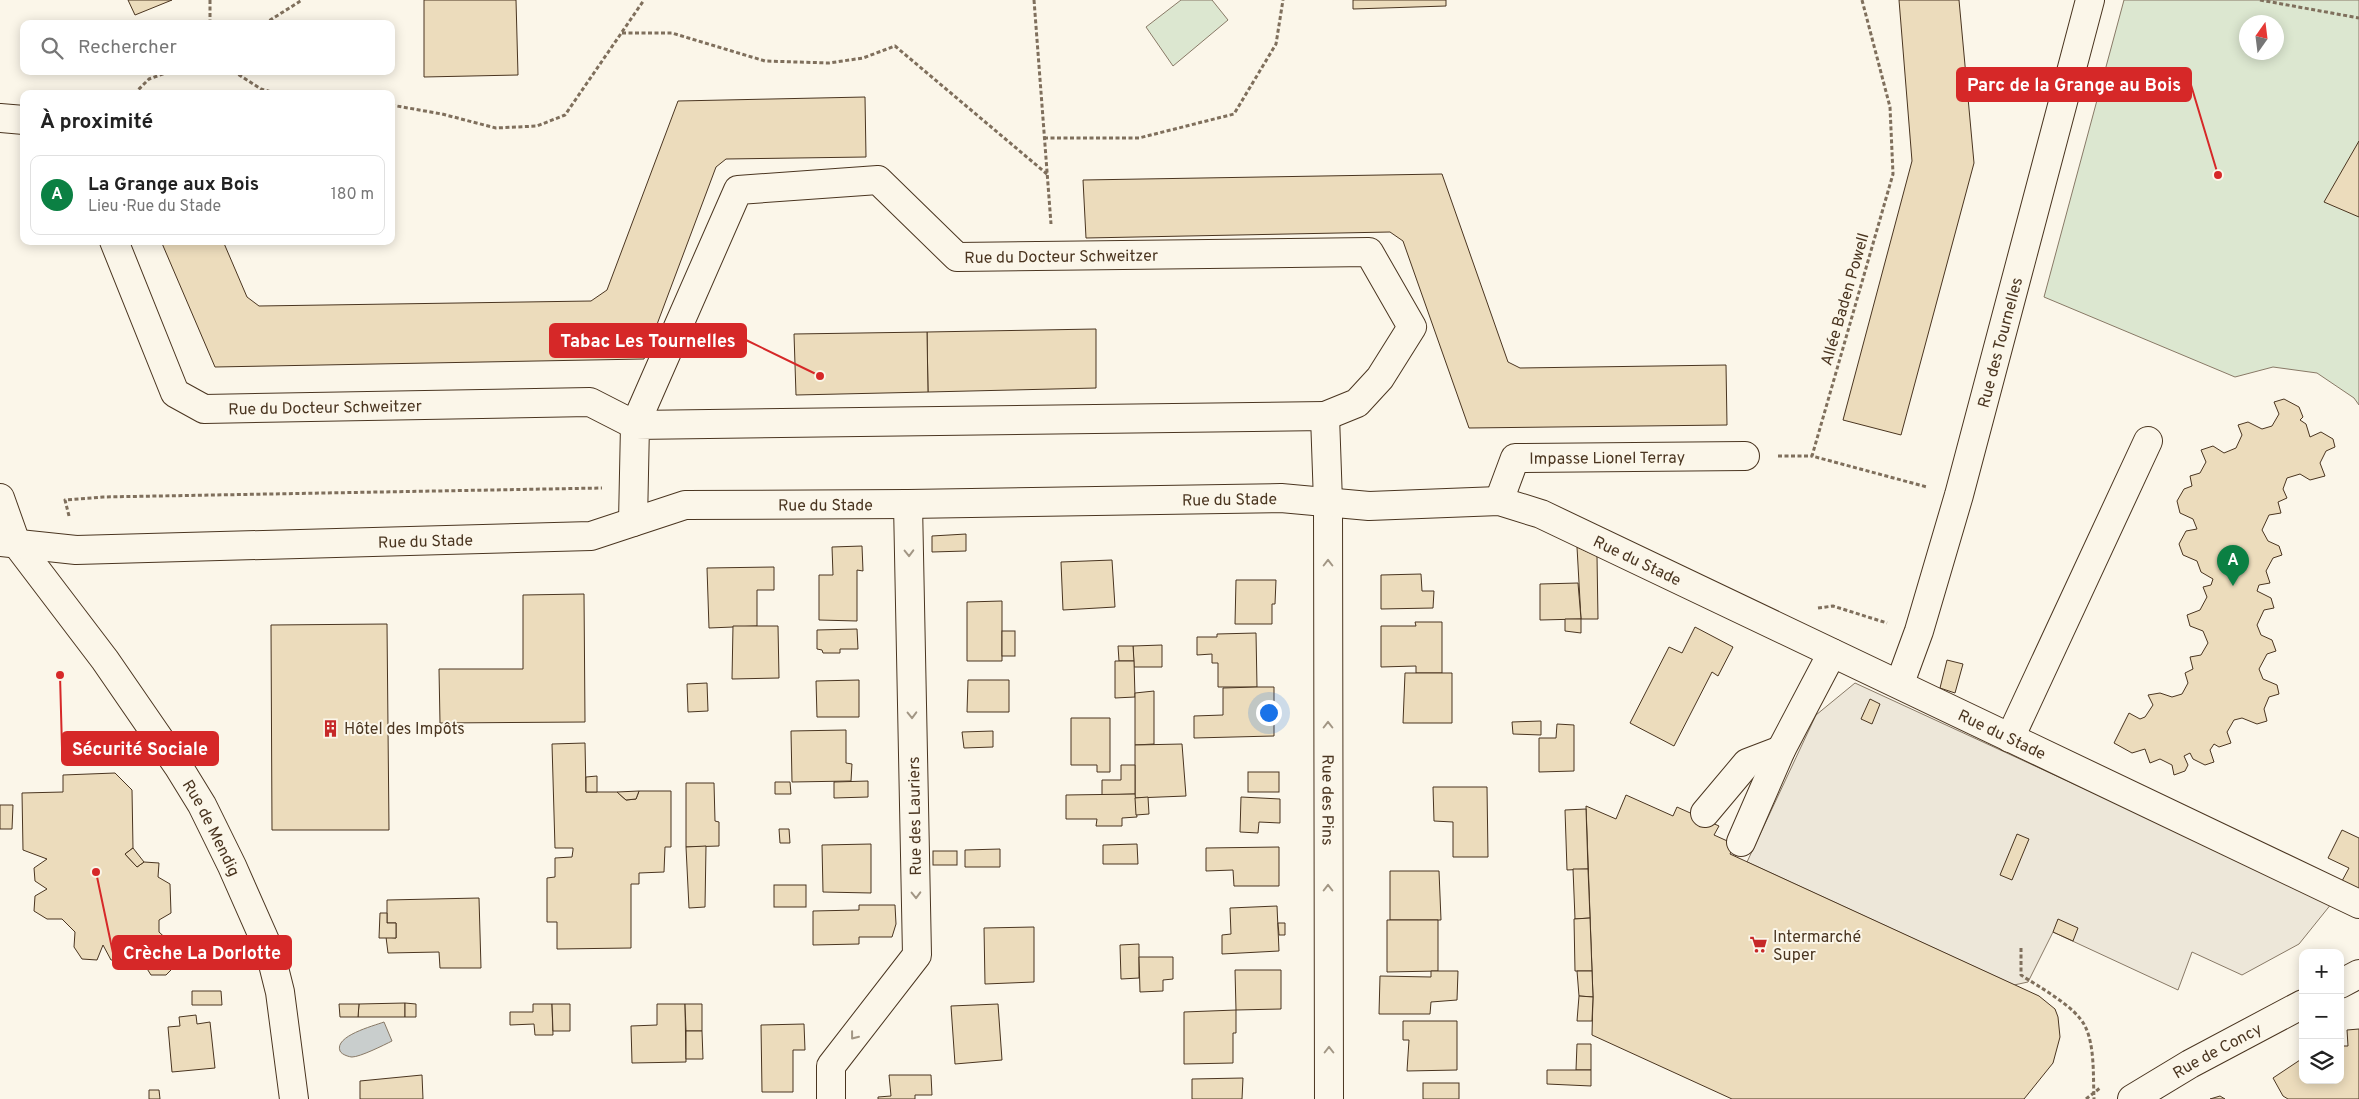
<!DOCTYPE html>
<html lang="fr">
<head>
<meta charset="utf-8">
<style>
	body { margin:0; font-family:Overpass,sans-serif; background:#f2f2f2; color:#222 }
	.controls { position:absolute; right:15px; bottom:15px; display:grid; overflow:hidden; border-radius:10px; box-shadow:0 2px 12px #0003 }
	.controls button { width:45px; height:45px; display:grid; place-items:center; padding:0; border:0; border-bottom:1px solid #e0e0e0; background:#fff; color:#222; font:25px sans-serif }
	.compass { position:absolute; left:2239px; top:15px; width:45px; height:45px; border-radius:50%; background:#fff; box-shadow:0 2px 12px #0003; rotate:14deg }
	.you { position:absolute; left:1268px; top:712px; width:18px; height:18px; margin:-12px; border:4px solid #fff; border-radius:50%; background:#1a73e8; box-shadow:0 0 0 8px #1a73e833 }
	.badge { display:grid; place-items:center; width:32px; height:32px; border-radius:50%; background:#0b8043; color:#fff; font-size:16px; font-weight:700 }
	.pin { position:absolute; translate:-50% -41px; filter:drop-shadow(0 1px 2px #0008) }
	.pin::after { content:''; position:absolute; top:26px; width:18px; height:15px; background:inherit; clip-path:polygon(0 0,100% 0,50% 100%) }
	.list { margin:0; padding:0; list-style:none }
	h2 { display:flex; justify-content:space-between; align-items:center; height:65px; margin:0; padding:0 20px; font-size:21px }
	h2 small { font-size:16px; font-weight:400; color:#767676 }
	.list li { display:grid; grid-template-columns:32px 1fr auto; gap:15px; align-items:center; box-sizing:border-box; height:80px; margin:0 10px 10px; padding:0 10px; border:1px solid #e0e0e0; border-radius:10px }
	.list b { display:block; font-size:19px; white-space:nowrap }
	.list p { margin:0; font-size:16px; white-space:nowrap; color:#767676 }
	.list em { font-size:16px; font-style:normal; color:#767676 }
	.icon { flex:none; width:28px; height:28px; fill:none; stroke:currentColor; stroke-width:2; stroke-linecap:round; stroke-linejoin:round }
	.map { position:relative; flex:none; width:2359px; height:1099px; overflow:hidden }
	.search { position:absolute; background:#fff; box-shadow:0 2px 12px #0003; left:20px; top:20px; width:375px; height:55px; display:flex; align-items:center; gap:12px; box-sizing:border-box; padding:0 18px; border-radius:10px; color:#767676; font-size:19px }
	.panel { position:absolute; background:#fff; box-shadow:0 2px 12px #0003; left:20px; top:90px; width:375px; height:155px; border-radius:10px }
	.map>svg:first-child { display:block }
	.green { fill:#dce7d0; stroke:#887966; fill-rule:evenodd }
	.parking { fill:#ede7d9; stroke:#887966 }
	.water { fill:#c9cecd; stroke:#887966 }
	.building { fill:#ecdcbc; stroke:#4a3520 }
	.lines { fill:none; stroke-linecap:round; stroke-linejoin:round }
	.minor-casing { stroke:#4a3520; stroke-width:30 }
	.path { stroke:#7f6f5c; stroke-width:3; stroke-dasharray:4 2.5; stroke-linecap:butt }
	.minor { stroke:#fbf6e9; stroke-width:28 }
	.oneway { stroke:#a29684 }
	.labels { text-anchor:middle; stroke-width:4; stroke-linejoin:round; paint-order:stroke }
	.street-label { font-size:16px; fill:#4a3520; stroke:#fbf6e9 }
	.poi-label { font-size:16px; fill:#4a3520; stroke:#fbf6e9; text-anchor:start }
	.leader { fill:none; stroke:#d62828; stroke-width:2 }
	.callout-dot { fill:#d62828; stroke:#fbf6e9; stroke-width:2 }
	.callout { fill:#d62828; stroke:#d62828; stroke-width:2 }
	.callout-label { font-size:18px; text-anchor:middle; font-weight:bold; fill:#fff }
</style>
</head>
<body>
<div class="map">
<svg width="2359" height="1099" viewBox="0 0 2359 1099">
	<rect width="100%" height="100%" fill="#fbf6e9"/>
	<g class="green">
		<path d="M1181,0H1212L1228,20L1173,66L1146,27Z"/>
		<path d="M2124,0H2359V405L2354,398L2317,373L2273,367L2235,377L2044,297ZM2246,22H2276V52H2246Z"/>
	</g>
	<path class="parking" d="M1855,683L2332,903L2299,944L2242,975L2192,952L2178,990L2053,932L2028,982L2014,985L1747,862L1816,715Z"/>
	<path class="water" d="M384,1022L392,1041C384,1045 360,1057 352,1057C350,1057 342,1055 340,1051C334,1036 373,1026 384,1022Z"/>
	<g class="building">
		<path d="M128,0H172L135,15Z"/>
		<path d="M424,0H516L518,75L424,77Z"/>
		<path d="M1353,0H1446V6L1353,9Z"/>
		<path d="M1899,0H1959L1974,163L1901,435L1843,420L1912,161Z"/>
		<path d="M865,97L866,157L726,159L716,167L644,359L215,367L161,241H223L247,297L259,306L591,301L607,290L678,101Z"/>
		<path d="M2359,141V217L2324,202Z"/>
		<path d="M1442,174L1508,362L1520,368L1726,365L1727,425L1469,428L1403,241L1390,232L1086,238L1083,180Z"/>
		<path d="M1096,329V388L928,392L927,332Z"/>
		<path d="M927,332L928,392L796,395L794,334Z"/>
		<path d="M2284,399L2299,407L2303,417L2300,420L2306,424L2310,437L2321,432L2333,439L2335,447L2326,451L2320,463L2325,476L2310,480L2300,474L2287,478L2283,489L2287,498L2278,502L2281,513L2269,515L2262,530L2268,541L2279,546L2282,555L2273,558L2266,571L2270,583L2259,585L2257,591L2271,598L2274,608L2264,610L2257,625L2261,635L2272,640L2276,651L2267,654L2259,669L2263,679L2277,685L2279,694L2269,697L2264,709L2267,721L2257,724L2242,718L2234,720L2227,732L2231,743L2219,747L2214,744L2210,750L2214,762L2205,765L2193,759L2190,753L2184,756L2188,765L2185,771L2174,775L2172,765L2160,759L2150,763L2145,749L2132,753L2114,743L2129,713L2140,719L2145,717L2153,705L2148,695L2160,693L2172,697L2182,694L2188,683L2185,673L2193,669L2190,657L2201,655L2208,643L2203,631L2190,626L2187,615L2200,610L2207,597L2203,587L2211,585L2213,579L2201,572L2197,561L2183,555L2179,544L2186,531L2197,529L2193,519L2180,513L2177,501L2184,489L2192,486L2190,476L2200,473L2206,462L2201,450L2213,446L2224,453L2236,448L2242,435L2238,425L2248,422L2262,429L2272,426L2279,414L2274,402Z"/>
		<path d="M966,534V551L932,552V536Z"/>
		<path d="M862,546L863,571L857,570V621L819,620V575H833L832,547Z"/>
		<path d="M1577,547L1597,556L1598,619H1581Z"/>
		<path d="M1112,560L1115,607L1063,610L1061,562Z"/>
		<path d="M774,567V590H757V626L709,628L707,568Z"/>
		<path d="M1421,574L1422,591H1434L1433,608L1381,609V575Z"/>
		<path d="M1236,580H1276L1275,604H1272V624H1235Z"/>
		<path d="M1578,583L1581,619L1540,620V584Z"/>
		<path d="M584,594L585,722L440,723L439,669H523V595Z"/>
		<path d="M1002,601V661H967V602Z"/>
		<path d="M1565,619H1581V633L1565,631Z"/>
		<path d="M1415,622H1442V673H1416V666L1381,667V626H1416Z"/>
		<path d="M387,624L389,830H272L271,625Z"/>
		<path d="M733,626H778L779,678L732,679Z"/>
		<path d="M1695,627L1733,647L1718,676L1712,672L1674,746L1630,723L1669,647L1682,653Z"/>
		<path d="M857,629L858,649H840V653H823L822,650L817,649V630Z"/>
		<rect x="1002" y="631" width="13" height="25"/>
		<path d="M1256,633L1257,687H1218V663H1212V654L1197,655V637H1217V634Z"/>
		<path d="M1162,645V667H1134L1133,646Z"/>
		<path d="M1118,646H1133L1134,661H1119Z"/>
		<path d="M1947,660L1963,664L1955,693L1940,688Z"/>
		<path d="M1115,661H1134L1135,697L1115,698Z"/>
		<path d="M1405,673H1452V723H1403Z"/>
		<path d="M859,680V717H817L816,681Z"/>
		<path d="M968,680H1009V712H967Z"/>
		<path d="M707,683L708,711L688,712L687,684Z"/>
		<path d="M1257,687H1274V736L1194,738V716L1223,715V688Z"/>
		<path d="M1154,691V744L1135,745V693Z"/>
		<path d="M1870,699L1880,704L1872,724L1861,719Z"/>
		<path d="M1071,718H1110V772H1097V765H1071Z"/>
		<path d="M1541,721V735L1513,734L1512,722Z"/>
		<path d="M1557,724L1574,725V771L1539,772V738H1556Z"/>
		<path d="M846,730V763L852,764L851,781L792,782L791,731Z"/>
		<path d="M993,731V747L964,748L962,732Z"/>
		<path d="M585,743L586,792H617L626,800L636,799L639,791H671V847H665L664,872L639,873V884H631V948L557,949V922H547V878L555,877V858L572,857L573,850V848H555L552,744Z"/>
		<path d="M1182,744L1186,796L1135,798V745Z"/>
		<path d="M1121,765H1135V794L1102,795V780H1121Z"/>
		<rect x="1248" y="772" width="31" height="20"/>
		<path d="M115,773L132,790L133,848L125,854L137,867L144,862L159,863L158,877L170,884L171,913L159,920V932L172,944V969L166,975H151L132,945L124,960H111L103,945L97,960L82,959L74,947L75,932L62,919H47L34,911L35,896L47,889L35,881L34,868L47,859L23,850L22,793L63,792V775Z"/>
		<path d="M597,776V792H586V777Z"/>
		<path d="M868,781V797L834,798V782Z"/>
		<path d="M775,782H790L791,794H775Z"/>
		<path d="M686,783H714L715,821L719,822V846L686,847Z"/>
		<path d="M1433,787H1487L1488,857H1453V822L1434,821Z"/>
		<path d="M639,791L636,799L626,800L617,792Z"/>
		<path d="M1135,794L1137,817L1122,818V826H1096L1097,819H1066V795Z"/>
		<path d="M1626,795L1673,816L1677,807L1719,826L1714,835L1734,844L1730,854L2039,996L2055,1009L2058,1017L2060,1037L2053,1063L2024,1099H1732L1592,1035L1593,997L1586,806L1616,819Z"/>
		<path d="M1148,797L1149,814L1136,815L1135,798Z"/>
		<path d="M1241,797L1280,799V823L1259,822L1258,833L1240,832Z"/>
		<path d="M0,805H13L12,829H0Z"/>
		<path d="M1586,809L1588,869L1567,870L1565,810Z"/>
		<path d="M779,829H789L790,843H780Z"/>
		<path d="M2342,830L2359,838V890L2342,881L2349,868L2328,858Z"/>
		<path d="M2017,834L2029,839L2012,880L2000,875Z"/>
		<path d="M871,844V893L823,892L822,845Z"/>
		<path d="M1137,844L1138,864H1103V845Z"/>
		<path d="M706,846L705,907L689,908L686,847Z"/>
		<path d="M1279,847V886H1234L1233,870L1206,871V848Z"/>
		<path d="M133,848L144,862L137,867L125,854Z"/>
		<path d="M1000,849V867H965V850Z"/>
		<rect x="933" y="851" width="24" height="14"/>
		<path d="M1573,869H1588L1590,918L1575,919Z"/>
		<path d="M1390,871H1439L1441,920H1390Z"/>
		<rect x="774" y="885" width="32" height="22"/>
		<path d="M479,898L481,968H440L439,952L388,953L386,937L396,938V923H387V900Z"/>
		<path d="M859,905H895L896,924L892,937H859V944L813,945V911L859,910Z"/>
		<path d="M1277,906L1279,951L1222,954V935L1231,934L1230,908Z"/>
		<path d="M380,913H387V923H396V938H379Z"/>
		<path d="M1590,918L1592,971H1575L1574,919Z"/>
		<path d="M2058,919L2078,928L2073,941L2053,932Z"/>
		<path d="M1387,920H1438V971L1387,972Z"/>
		<path d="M1278,923H1285V935H1279Z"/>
		<path d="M1034,927V982L985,984L984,928Z"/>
		<path d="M1139,944V978L1121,979L1120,945Z"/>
		<path d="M1139,957H1173V979L1163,980V991L1140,992Z"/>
		<path d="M1235,970H1281V1009L1236,1010Z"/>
		<path d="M1431,971H1458L1457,1000L1431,1002L1430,1014H1379L1380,976L1431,977Z"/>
		<path d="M1577,971H1592L1593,997L1579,996Z"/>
		<path d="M192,991H221L222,1005H192Z"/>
		<path d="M1579,996L1593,997L1592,1021H1577Z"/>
		<path d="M405,1003V1017H358L359,1004Z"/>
		<path d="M405,1003L416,1004V1017H405Z"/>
		<path d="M339,1004H359L358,1017H340Z"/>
		<path d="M533,1004H552L553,1035H535L534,1024L510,1025V1012H533Z"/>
		<path d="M552,1004H570V1031H553Z"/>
		<path d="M657,1004H685L686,1062L632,1063L631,1026L657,1025Z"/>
		<path d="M685,1004H702V1031H686Z"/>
		<path d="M998,1004L1002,1060L955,1064L951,1006Z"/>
		<path d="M1236,1010V1033H1233V1063L1184,1064V1012Z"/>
		<path d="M196,1015L197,1024L210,1022L215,1068L172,1072L168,1027L180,1026L179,1017Z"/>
		<path d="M1403,1021H1457V1070L1407,1071L1409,1040H1403Z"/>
		<path d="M804,1024L805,1050H793V1092H762L761,1025Z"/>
		<path d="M2359,1029V1099H2288L2283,1096L2273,1078L2303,1058V1080H2340V1046H2348L2347,1030Z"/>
		<path d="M686,1031H702L703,1059H686Z"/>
		<path d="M1577,1044H1591V1070H1576Z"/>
		<path d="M1547,1070H1591V1086L1547,1084Z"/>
		<path d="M422,1075L423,1099H360V1081Z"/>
		<path d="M889,1075H931L932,1095H915V1099H878V1097L891,1096Z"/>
		<path d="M1243,1078L1242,1099H1192V1079Z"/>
		<rect x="1423" y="1083" width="36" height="16"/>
		<path d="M149,1090H159L160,1099H149Z"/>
		<path d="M2220,1096L2225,1099H2210Z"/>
	</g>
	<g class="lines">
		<defs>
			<g id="minor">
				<path d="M0,118L24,120"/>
				<path id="s1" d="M114,241L175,393L204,409L590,402L635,425L738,190L878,180L957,257L1369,252L1412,327L1380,378L1357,403L1325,416"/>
				<path id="s2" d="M0,498L16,543L105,660L178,766L202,805L232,866L270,952L280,992L294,1099"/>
				<path id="s3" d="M1499,501L1515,458L1745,456"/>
				<path id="s4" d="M633,522L635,425L1325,416L1328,502L1329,1099"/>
				<path id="s5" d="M0,542L76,550L591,536L685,505L908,504L1281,498L1369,506L1499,501L1541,514L2359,904"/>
				<path id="s6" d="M1900,683L1919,631L1959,495L2090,0"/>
				<path d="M2010,738L2148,441"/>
				<path d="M1705,813L1747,763L1781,750"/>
				<path d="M1741,842L1781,750L1832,653"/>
				<path d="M2340,984L2359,974"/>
				<path d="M831,1099V1066L917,955L908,504"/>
				<path id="s7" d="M2132,1099L2190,1064L2303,1004"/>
			</g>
		</defs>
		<use href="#minor" class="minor-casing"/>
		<g class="path">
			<path d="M210,0V24"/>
			<path d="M1034,0L1051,224"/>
			<path d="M1862,0L1890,107L1893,174L1812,456L1927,487"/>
			<path d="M2260,0L2359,18"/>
			<path d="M264,24L302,0"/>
			<path d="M622,33H672L765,61L829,63L863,58L895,46L1047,174"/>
			<path d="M233,71L261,89L279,94"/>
			<path d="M134,94L149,79L171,71"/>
			<path d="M391,105L442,114L496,128L537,126L565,115L644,0"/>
			<path d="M1044,138H1139L1234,114L1276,44L1283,0"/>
			<path d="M1778,456H1812"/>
			<path d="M69,516L65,500L103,497L602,488"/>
			<path d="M1818,608L1833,606L1887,623"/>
			<path d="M2021,948V975C2039,987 2075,1006 2085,1026C2095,1046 2093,1077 2094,1099"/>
			<path d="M2086,1099L2100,1088"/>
		</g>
		<use href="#minor" class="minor"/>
	</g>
	<defs><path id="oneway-chevron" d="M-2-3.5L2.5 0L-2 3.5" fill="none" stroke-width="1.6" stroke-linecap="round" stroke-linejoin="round" transform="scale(1.25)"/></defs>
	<g class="oneway">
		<use href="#oneway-chevron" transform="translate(909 553) rotate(89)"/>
		<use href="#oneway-chevron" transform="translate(1328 563) rotate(-90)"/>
		<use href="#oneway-chevron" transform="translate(912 715) rotate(89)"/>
		<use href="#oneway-chevron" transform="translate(1328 725) rotate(-90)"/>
		<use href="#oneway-chevron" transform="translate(1328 888) rotate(-90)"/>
		<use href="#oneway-chevron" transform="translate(916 895) rotate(89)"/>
		<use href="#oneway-chevron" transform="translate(854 1036) rotate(128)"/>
		<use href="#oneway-chevron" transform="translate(1329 1050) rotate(-90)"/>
	</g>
	<defs>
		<symbol id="building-bare" viewBox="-9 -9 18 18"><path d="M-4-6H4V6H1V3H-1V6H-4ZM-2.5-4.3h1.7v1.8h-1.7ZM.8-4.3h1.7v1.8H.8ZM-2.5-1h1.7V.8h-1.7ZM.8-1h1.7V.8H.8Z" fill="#c62828" stroke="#fbf6e9" stroke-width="2.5" paint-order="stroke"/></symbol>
		<symbol id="supermarket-bare" viewBox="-9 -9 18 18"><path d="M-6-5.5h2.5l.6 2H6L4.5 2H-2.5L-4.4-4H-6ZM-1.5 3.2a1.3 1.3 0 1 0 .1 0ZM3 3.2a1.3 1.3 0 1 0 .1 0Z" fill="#c62828" stroke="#fbf6e9" stroke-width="2.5" paint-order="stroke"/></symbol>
	</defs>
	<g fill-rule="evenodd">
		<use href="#building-bare" x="318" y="716" width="25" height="25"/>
		<use href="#supermarket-bare" x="1746" y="932" width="25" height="25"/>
	</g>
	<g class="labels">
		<g class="street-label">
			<text dy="6" stroke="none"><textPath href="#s1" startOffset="1245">Rue du Docteur Schweitzer</textPath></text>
			<text transform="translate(1844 299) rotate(-74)" y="6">Allée Baden Powell</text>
			<text dy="6" stroke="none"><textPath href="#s6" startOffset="355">Rue des Tournelles</textPath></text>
			<text dy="6" stroke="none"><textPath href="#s1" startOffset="318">Rue du Docteur Schweitzer</textPath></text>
			<text dy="6" stroke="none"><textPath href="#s3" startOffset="138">Impasse Lionel Terray</textPath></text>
			<text dy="6" stroke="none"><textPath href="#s5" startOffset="1235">Rue du Stade</textPath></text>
			<text dy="6" stroke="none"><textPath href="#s5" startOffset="831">Rue du Stade</textPath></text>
			<text dy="6" stroke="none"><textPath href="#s5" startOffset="426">Rue du Stade</textPath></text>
			<text dy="6" stroke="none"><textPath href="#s5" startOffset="1656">Rue du Stade</textPath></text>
			<text dy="6" stroke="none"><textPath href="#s5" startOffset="2060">Rue du Stade</textPath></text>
			<text dy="6" stroke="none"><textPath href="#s4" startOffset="1171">Rue des Pins</textPath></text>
			<text transform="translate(914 816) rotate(-91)" y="6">Rue des Lauriers</text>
			<text dy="6" stroke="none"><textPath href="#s2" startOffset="394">Rue de Mendig</textPath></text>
			<text dy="6" stroke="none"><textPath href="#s7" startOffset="98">Rue de Concy</textPath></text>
		</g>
		<g class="poi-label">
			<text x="344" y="734">Hôtel des Impôts</text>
			<text x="1773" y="942">Intermarché<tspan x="1773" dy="18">Super</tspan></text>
		</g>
	</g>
	<path class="leader" d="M2218 175L2191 85M820 376L746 340M60 675L62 748M96 872L113 953"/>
	<g class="callout-dot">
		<circle cx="2218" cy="175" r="5"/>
		<circle cx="820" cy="376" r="5"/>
		<circle cx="60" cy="675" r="5"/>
		<circle cx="96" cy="872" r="5"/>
	</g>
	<g class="callout">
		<rect x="1957" y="68" width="234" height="33" rx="5"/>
		<rect x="550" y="324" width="196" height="33" rx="5"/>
		<rect x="62" y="732" width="156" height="33" rx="5"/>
		<rect x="113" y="936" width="178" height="33" rx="5"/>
	</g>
	<g class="callout-label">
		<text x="2074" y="91">Parc de la Grange au Bois</text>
		<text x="648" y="347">Tabac Les Tournelles</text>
		<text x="140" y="755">Sécurité Sociale</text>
		<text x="202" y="959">Crèche La Dorlotte</text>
	</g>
</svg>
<div class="controls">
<button>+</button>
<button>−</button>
<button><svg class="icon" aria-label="layers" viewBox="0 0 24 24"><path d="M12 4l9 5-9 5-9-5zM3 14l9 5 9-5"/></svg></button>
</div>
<svg class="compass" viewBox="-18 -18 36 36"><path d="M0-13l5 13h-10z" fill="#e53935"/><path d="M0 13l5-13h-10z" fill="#767676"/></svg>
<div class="you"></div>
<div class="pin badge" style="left:2233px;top:586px">A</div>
<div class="search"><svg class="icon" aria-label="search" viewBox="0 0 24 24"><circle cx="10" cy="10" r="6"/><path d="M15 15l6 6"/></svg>Rechercher</div>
<section class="panel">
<h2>À proximité<small></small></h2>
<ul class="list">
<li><span class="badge">A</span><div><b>La Grange aux Bois</b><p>Lieu · Rue du Stade</p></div><em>180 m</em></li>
</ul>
</section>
</div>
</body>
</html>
